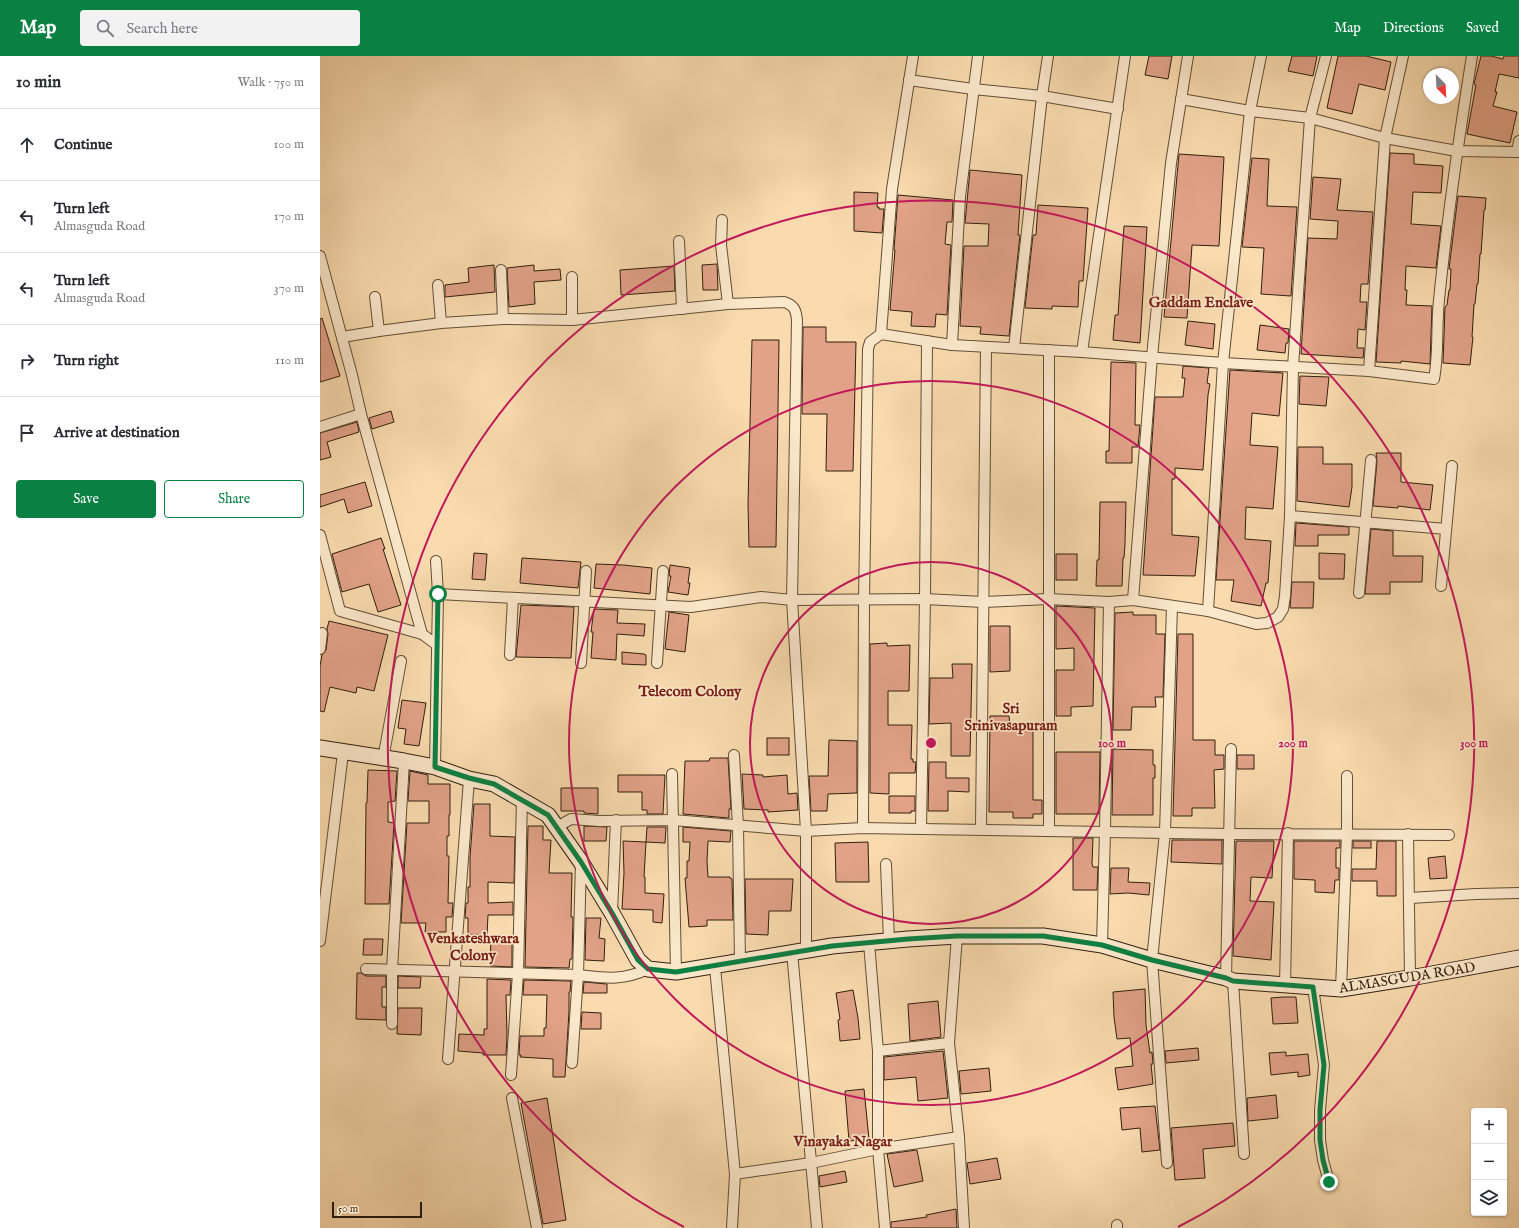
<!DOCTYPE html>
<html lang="en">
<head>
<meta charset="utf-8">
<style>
	body { margin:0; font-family:"IM FELL English",serif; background:#f2f2f3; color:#2b2b33 }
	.controls { position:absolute; right:12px; bottom:12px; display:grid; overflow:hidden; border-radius:4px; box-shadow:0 1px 3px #0004 }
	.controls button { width:36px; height:36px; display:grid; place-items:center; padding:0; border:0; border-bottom:1px solid #e1e1e2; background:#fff; color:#2b2b33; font:20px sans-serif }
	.compass { position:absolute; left:1103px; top:12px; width:36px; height:36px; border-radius:50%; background:#fff; box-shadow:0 1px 3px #0004; rotate:156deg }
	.scale { position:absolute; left:12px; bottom:10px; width:90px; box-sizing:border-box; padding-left:4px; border:2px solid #311f0c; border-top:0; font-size:11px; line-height:14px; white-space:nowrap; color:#311f0c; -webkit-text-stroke:3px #fbe8cb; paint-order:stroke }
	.stop { position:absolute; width:12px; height:12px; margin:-9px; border:3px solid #0b8043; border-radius:50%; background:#fff }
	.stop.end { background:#0b8043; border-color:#fff; box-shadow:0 1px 4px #0008 }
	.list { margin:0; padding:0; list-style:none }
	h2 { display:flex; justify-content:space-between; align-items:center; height:52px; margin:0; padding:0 16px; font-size:17px }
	h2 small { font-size:13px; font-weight:400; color:#7c7c81 }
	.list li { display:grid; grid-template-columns:26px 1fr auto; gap:12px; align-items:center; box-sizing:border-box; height:72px; padding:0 16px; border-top:1px solid #e1e1e2 }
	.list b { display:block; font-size:15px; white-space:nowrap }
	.list p { margin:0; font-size:13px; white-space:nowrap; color:#7c7c81 }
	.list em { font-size:13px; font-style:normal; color:#7c7c81 }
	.actions { display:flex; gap:8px; padding:12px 16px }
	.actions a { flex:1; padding:9px 0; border:1px solid #0b8043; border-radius:4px; text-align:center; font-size:14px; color:#0b8043 }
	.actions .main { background:#0b8043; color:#fff }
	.icon { flex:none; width:22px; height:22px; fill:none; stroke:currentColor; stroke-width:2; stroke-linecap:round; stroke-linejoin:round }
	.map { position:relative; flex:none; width:1199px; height:1172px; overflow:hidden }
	header { display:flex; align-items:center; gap:24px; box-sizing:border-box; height:56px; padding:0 20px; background:#0b8043; color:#fff }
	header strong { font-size:19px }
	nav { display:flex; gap:22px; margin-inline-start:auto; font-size:14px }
	.search { width:280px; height:36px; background:#f2f2f3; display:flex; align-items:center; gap:10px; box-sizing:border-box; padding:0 14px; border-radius:4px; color:#7c7c81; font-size:15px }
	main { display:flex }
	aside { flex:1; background:#fff }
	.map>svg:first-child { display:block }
	.building { fill:#e1a288; stroke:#311f0c }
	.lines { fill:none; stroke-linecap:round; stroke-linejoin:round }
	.street-casing { stroke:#634e35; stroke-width:12 }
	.secondary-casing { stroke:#311f0c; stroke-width:17 }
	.street { stroke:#fbe8cb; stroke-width:10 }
	.secondary { stroke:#fbe8cb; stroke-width:15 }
	.route { stroke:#0b8043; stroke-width:5 }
	.ring { fill:none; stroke:#c2185b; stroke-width:2 }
	.labels { text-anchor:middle; stroke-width:3; stroke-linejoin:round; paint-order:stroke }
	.street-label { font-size:14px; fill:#311f0c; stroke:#fbe8cb }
	.neighbourhood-label { font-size:15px; font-weight:bold; fill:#7a1f14; stroke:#fbe8cb }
	.centre { fill:#c2185b; stroke:#fbe8cb; stroke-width:2 }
	.ring-label { font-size:12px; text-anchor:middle; font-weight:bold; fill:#c2185b; stroke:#fbe8cb; stroke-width:3; stroke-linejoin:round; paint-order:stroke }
</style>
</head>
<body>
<header>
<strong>Map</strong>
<div class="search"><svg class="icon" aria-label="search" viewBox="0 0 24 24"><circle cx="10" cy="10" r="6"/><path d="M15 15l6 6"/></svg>Search here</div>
<nav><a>Map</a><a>Directions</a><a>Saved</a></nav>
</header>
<main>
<aside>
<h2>10 min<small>Walk · 750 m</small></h2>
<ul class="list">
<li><svg class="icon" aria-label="ahead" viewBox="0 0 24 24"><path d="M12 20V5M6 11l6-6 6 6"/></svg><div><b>Continue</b></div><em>100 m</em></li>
<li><svg class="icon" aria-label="left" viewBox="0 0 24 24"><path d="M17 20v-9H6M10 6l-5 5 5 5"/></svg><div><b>Turn left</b><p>Almasguda Road</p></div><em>170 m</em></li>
<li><svg class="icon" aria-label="left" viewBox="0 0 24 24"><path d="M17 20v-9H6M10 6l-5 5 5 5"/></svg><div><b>Turn left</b><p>Almasguda Road</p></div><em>370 m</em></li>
<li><svg class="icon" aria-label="right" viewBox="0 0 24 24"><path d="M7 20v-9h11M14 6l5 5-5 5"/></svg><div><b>Turn right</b></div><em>110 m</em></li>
<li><svg class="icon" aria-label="arrive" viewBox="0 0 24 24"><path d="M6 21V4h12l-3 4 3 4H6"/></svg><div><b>Arrive at destination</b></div></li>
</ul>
<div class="actions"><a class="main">Save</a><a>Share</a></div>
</aside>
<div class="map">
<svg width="1199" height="1172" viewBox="0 0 1199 1172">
	<rect width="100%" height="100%" fill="#f9dbaf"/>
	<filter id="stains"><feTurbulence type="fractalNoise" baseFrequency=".005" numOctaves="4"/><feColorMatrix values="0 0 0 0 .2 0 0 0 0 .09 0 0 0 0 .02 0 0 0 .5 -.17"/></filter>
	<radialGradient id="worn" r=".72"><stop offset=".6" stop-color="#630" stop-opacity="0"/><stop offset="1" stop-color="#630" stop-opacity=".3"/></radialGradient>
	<g class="building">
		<path d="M829,0H852L848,23L825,19Z"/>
		<path d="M972,0H997L993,20L968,15Z"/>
		<path d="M1018,0H1046L1071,6L1065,34L1039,28L1032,58L1007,52Z"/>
		<path d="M1161,0H1171L1183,3L1184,0H1199V22L1179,18L1175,36H1177L1173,50L1197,56L1190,87L1147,78L1156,29L1154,28Z"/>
		<path d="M1070,97L1094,98V108L1123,110L1121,137L1093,136L1091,168L1121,170L1116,212L1086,210L1085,234H1087L1086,249L1112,250L1110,308L1081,305V307L1056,306Z"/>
		<path d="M859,98L904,101L899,190L872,189L867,262L844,261Z"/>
		<path d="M932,102L949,103L947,150L977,151L971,240L941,238L944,192L922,191Z"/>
		<path d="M650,114L702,119L698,179H700L689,280L660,278L661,271L640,270L644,190H668L669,168L645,167Z"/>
		<path d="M993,121L1021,123L1017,154L1053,156L1048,228H1041L1040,246H1047L1045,274L1038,273L1037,292H1044L1043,302L981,298L988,182L1017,183L1018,165L990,163Z"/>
		<path d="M534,136L558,137L557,151H559V153H564L562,177L534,175Z"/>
		<path d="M578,139L633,144L632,166H627L625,188L631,189L627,259L616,258L615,271L591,270L592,256L570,254L575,194H574Z"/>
		<path d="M1138,140L1166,142L1165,154H1164L1161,198H1160L1158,228H1157L1155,248H1154L1152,281H1153L1150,309L1123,307L1125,251L1127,249L1129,234H1130L1131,213H1129Z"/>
		<path d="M718,149L768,152L763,225H759L758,251L732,250V253L705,252L713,179H716Z"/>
		<path d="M804,170L827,171L820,287L793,284L795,259H798Z"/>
		<path d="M397,208L398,234H383L382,209Z"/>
		<path d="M174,209L175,236L125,241V229L149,226L148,212Z"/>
		<path d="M214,209V215L240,213L241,224L214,226L215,248L189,251L187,212Z"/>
		<path d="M354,210L355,235L301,239L300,214Z"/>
		<path d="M2,262L20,320L0,326V263Z"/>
		<path d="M868,265L895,268L893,293L865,289Z"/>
		<path d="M940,269L969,273L968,287H966L965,297L937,294Z"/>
		<path d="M483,271H506V286H536L533,415H506L507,358H482Z"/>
		<path d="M432,284H459L456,491H429L428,448Z"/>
		<path d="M791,306L816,307L815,369H820L818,391H812V407H786V395H789Z"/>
		<path d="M863,310L889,312L887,327L890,328L888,339L883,414L855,412V423H852V479L879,481L875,520L823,519L835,341H863L865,322H862Z"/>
		<path d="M910,314L963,317L959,360L932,357L930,389L958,391L953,453L926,451L925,483L951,485L948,527H946L941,550L911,545L914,524H896Z"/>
		<path d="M980,320L1009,321L1006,350L979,348Z"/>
		<path d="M71,355L74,366L52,373L49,362Z"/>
		<path d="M37,366L39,376L7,386L11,401L0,404V377Z"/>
		<path d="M978,391H1003V408H1032V431L1029,451L977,445Z"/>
		<path d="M1056,397H1081V426L1113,429L1110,454L1078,450V452L1053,450L1057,405Z"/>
		<path d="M45,426L52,450L28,457L24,443L0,451V439Z"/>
		<path d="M780,446H806L805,488L804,502H803L802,530H776L777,504H779Z"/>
		<path d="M976,467L1029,471V479H998V490H975Z"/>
		<path d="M1051,473L1073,475V500H1103L1102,526H1070V538H1045Z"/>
		<path d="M61,482L65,493H63L81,549L58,556L49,528L22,536L12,498Z"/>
		<path d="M154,497L167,498L165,524L152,523Z"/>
		<path d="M999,497L1025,498L1024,523H999Z"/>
		<rect x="736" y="498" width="21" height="26"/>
		<path d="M202,502L261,506L258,532L200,527Z"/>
		<path d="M276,508L303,509L332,512L330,538L274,532Z"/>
		<path d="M350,509L370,512L368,527H370L368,539L348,536L351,520H349Z"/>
		<path d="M972,526H994L993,552H970Z"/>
		<path d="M201,549L254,551L251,602L196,601Z"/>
		<path d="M736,550L775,552L773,650L751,651V660H736V614H754V592L736,593Z"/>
		<path d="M274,553L298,554L297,567L325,568L324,580L297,578L296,604L271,602L273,576H271Z"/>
		<path d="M349,556L369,559L365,596L345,593Z"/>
		<path d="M813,556V559H836V578H845L843,641H835L836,651H812L811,674H793L795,557Z"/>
		<path d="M9,565L68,579L54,635L37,631L36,637L10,631L4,656L0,655V610L2,599L6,594L8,578L7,573Z"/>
		<path d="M670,570H690V615L670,616Z"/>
		<path d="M858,578H873V684H895V699H904V713L894,714L895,752H872V760H853Z"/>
		<path d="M567,587V590L590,589L589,635H568V669H592L591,703H593V706H596L595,717H569V738L550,737V588Z"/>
		<path d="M302,596L324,598L326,599V609L302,608Z"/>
		<path d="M632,608H652L650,700H631V667L609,668L610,622H633Z"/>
		<path d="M82,644L106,647L99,690L84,688L86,673L78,672Z"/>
		<path d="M670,660H689L690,669H713V744H722V758H713V762H693V756H669Z"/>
		<rect x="447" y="682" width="22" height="17"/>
		<path d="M509,684L537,685V737L508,738L507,755H491L489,720H508Z"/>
		<path d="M793,693L833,694V709H835V722H833V759H792Z"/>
		<path d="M736,696H780L779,758H736Z"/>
		<rect x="917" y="699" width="17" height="14"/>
		<path d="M390,702H408L411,753H409V762L363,758L365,705H389Z"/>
		<path d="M609,706H626V722H649V736L628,735V755H608Z"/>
		<path d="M48,714L77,715L75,745L68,746V766L74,767L69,848H45L46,747H47Z"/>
		<path d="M90,715L108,719V728H130V759H129V780H127V800H129L128,847H133L132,861H126V876H105L106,867H81L87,767H109V745H88Z"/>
		<path d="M422,718L443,719V721L467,719L468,738L477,737L478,754L448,756V754L424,753Z"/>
		<path d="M298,719H345L343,758H327V754H322V736H298Z"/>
		<path d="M241,732H278V758L264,757V755H241Z"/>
		<path d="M569,740H595V755H591V757H569Z"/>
		<path d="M154,748H170V780L195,781L194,827L168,826V847L193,846V859H168L167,879H148V862H145L146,847H148V831H150V801Z"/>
		<path d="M208,770H223V784H231L229,817H252L251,861H253L252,903H250L249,912L205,911Z"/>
		<path d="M264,770L287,771L286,785H264Z"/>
		<path d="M327,771H346L345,787L326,786Z"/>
		<path d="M363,771L411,775L410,786L388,785L387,805L388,821H410V822L412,823L413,864H387V870L369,871L365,822H367V805H369L370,786H363Z"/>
		<path d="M753,782H773L772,808L773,811H778L777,834H753Z"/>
		<path d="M852,784H902V808L851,806Z"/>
		<path d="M303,785L326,786L324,821H325V837L344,838L342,867L333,866V854L302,853L304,817Z"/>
		<path d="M916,785H954L952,822L931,821L930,845L954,846L951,904L913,900Z"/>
		<path d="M974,785H1020V792H1016V812H1019V824H1015L1014,837L995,836V824L974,823Z"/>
		<rect x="1033" y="785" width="18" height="7"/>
		<path d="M1057,785H1076V840H1057V825H1032V813H1056Z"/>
		<path d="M548,786L549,826H516L515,787Z"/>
		<path d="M1125,800L1127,822L1110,823L1108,802Z"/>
		<path d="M791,812H809L808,826L830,827L829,839L808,837L790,838Z"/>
		<path d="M425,823H473L471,855H449L448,879L426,878Z"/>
		<path d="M266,862H281L279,882L285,883L284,905L265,904Z"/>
		<path d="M171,882H192V911L170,910Z"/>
		<path d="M44,883H63L62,899H43Z"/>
		<path d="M37,917H41L46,920H66V931H62V951H66V964L36,963Z"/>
		<path d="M78,920L101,921L100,932H78Z"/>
		<path d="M167,923L191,924L190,939H186L187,980L186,999H163V997L138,995L139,978L164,979V973H167Z"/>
		<path d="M204,924L251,925L250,936H249V956L245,1021H233V1003L200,1001L201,999H199L200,980H224V972H226L227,939H203Z"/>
		<path d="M264,926L287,928V937H263Z"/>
		<path d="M825,933L826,969L830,997L832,996L833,1008H831L833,1028L798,1034L795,1012L813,1010L810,982L797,983L794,961L793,936Z"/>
		<path d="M533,934L538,962L540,983L520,985L518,964L520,963L516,937Z"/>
		<path d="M963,941H976L978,967L953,968L951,942Z"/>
		<path d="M618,945L621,981L590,985L588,948Z"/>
		<path d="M78,952H102L101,979L77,978Z"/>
		<path d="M262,956L281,957V973H261Z"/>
		<path d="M878,992L879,1004L846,1007L845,995Z"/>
		<path d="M623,995L628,1042L598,1045L596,1021L564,1024V1001Z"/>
		<path d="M966,996V1000L988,998L990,1019L978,1021V1016L951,1019L949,997Z"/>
		<path d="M669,1012L671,1035L641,1038L639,1015Z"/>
		<path d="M544,1033L549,1083L529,1085L525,1035Z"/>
		<path d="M956,1039L958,1062L928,1065L927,1042Z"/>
		<path d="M227,1042L246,1164L223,1168L201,1047Z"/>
		<path d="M835,1050L840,1094L822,1096L820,1072L802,1074L800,1052Z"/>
		<path d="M913,1067L915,1090L883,1093L885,1122L855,1124L851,1072Z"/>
		<path d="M597,1094L603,1125L574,1131L567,1098Z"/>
		<path d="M677,1102L681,1123L650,1128L647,1107Z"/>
		<path d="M525,1115L527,1126L500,1131L499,1120Z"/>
		<path d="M636,1153L637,1172H571V1166L607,1161L606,1159Z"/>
	</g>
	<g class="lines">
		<defs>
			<g id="street">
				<path d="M589,24L653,33L722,40L798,53"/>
				<path d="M861,43L930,55L990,62L1065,82L1137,95L1199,96"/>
				<path d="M1197,96L1199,85"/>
				<path d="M402,164L401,189L408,248"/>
				<path d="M359,185L362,253"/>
				<path d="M0,200L32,319L41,358L102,578L117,589"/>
				<path d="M181,214L183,263"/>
				<path d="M252,221V264"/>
				<path d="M118,229L121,267"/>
				<path d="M55,241L59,275"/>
				<path d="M561,278L572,133L593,0"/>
				<path d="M22,281L59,275L121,267L183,263L252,264L408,248L464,246C474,249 476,254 477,264L472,544L486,775V895"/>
				<path d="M632,289L640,141L658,0"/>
				<path d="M694,292L722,40L728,0"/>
				<path d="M729,294V774"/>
				<path d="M762,296L805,0"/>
				<path d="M1049,315L1065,82L1083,0"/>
				<path d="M0,371L41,358"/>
				<path d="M970,460L1126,473"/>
				<path d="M0,479L20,555L102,578"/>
				<path d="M1121,530L1132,410"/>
				<path d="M1039,537L1051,404"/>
				<path d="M118,538L371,551L441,541L472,544L605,543L663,546L728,543L789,546L813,544L888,555L936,568L947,567L958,561L963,553L965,540L970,460L973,311L990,62L1006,0"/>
				<path d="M813,544L832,301L851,107L868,0"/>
				<path d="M888,555L903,307L930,55L941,0"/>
				<path d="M0,593L2,577"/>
				<path d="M190,599L193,542"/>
				<path d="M261,607L266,515"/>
				<path d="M337,607L343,515"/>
				<path d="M414,699L418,770L420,906"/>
				<path d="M63,703L81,605"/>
				<path d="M115,711L118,538L116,505"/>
				<path d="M352,718L356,916"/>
				<path d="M237,771L251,763L279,765L353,764L486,775L543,772L601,773L909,778L1129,779"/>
				<path d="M543,772L544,544L548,293L550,286L561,278L632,289L762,296L903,307L1049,315L1114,323C1119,297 1116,271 1119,244C1127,163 1139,81 1152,0"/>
				<path d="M601,773L605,543L607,285"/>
				<path d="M661,773L666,291"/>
				<path d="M1088,778L1090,922"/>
				<path d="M566,808L569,885"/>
				<path d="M1090,842L1156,838L1199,837"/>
				<path d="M292,856L296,764"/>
				<path d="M637,880L629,987L639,1081L644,1172"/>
				<path d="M0,885L23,697"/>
				<path d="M549,887L558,995V1093L565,1172"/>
				<path d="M782,889L785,775L789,546"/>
				<path d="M472,896L497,1172"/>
				<path d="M395,911L415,1118L412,1172"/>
				<path d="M46,913L258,919C286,922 302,925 328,913"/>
				<path d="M906,922L911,693"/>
				<path d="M913,925L924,1098"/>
				<path d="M965,930L968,777"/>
				<path d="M993,931L1004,1009L1000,1054V1084L1003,1104L1009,1126"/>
				<path d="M1021,933L1027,778V720"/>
				<path d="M72,968V914L84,705"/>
				<path d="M558,995L629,987"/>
				<path d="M128,1003L149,723"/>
				<path d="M252,1007L258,919L261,806"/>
				<path d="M191,1019L198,917L202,742"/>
				<path d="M192,1042L217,1172"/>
				<path d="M847,1107L832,904L845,776L852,550"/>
				<path d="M415,1118L491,1107L558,1093L639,1081"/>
				<path d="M797,1169V1172"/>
			</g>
			<path id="secondary" d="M0,692L84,705L115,711L149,723L174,728L228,759L261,806L292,857L318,904L328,913L356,916L512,890L588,883L637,880H723L782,889L832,904L906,922L913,925L1021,933L1090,922L1199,902"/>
		</defs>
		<use href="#street" class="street-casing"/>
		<use href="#secondary" class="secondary-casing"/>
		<use href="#street" class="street"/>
		<use href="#secondary" class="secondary"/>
	</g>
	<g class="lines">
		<path class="route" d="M118,538L115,711L149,722L174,728L228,759L261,806L292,857L318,904L328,913L356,916L512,890L588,883L637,880H723L782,889L832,904L906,922L913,925L993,931L1004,1009L1000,1054V1084L1003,1104L1009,1126"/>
	</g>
	<g class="ring">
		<circle cx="611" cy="687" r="181"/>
		<circle cx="611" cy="687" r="362"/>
		<path d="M364 1171A543 543 0 1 1 858 1171"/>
	</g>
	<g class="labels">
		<g class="street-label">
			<text transform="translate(1087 921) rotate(-9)" y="5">ALMASGUDA ROAD</text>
		</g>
		<g class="neighbourhood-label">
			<text x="881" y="251">Gaddam Enclave</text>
			<text x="370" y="640">Telecom Colony</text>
			<text x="691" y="657">Sri<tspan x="691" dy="17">Srinivasapuram</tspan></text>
			<text x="153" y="887">Venkateshwara<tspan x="153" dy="17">Colony</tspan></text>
			<text x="523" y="1090">Vinayaka Nagar</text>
		</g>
	</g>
	<circle cx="611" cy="687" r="6" class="centre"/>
	<g class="ring-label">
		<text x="792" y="691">100 m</text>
		<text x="973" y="691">200 m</text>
		<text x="1154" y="691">300 m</text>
	</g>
	<rect width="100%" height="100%" filter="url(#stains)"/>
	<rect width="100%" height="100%" fill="url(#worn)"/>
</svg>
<div class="controls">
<button>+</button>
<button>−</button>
<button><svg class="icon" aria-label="layers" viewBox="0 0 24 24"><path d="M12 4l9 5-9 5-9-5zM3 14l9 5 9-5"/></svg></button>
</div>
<svg class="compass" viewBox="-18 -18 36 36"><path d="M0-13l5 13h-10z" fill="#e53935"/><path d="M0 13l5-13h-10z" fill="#7c7c81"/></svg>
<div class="scale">50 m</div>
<div class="stop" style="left:118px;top:538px"></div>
<div class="stop end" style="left:1009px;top:1126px"></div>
</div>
</main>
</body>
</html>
